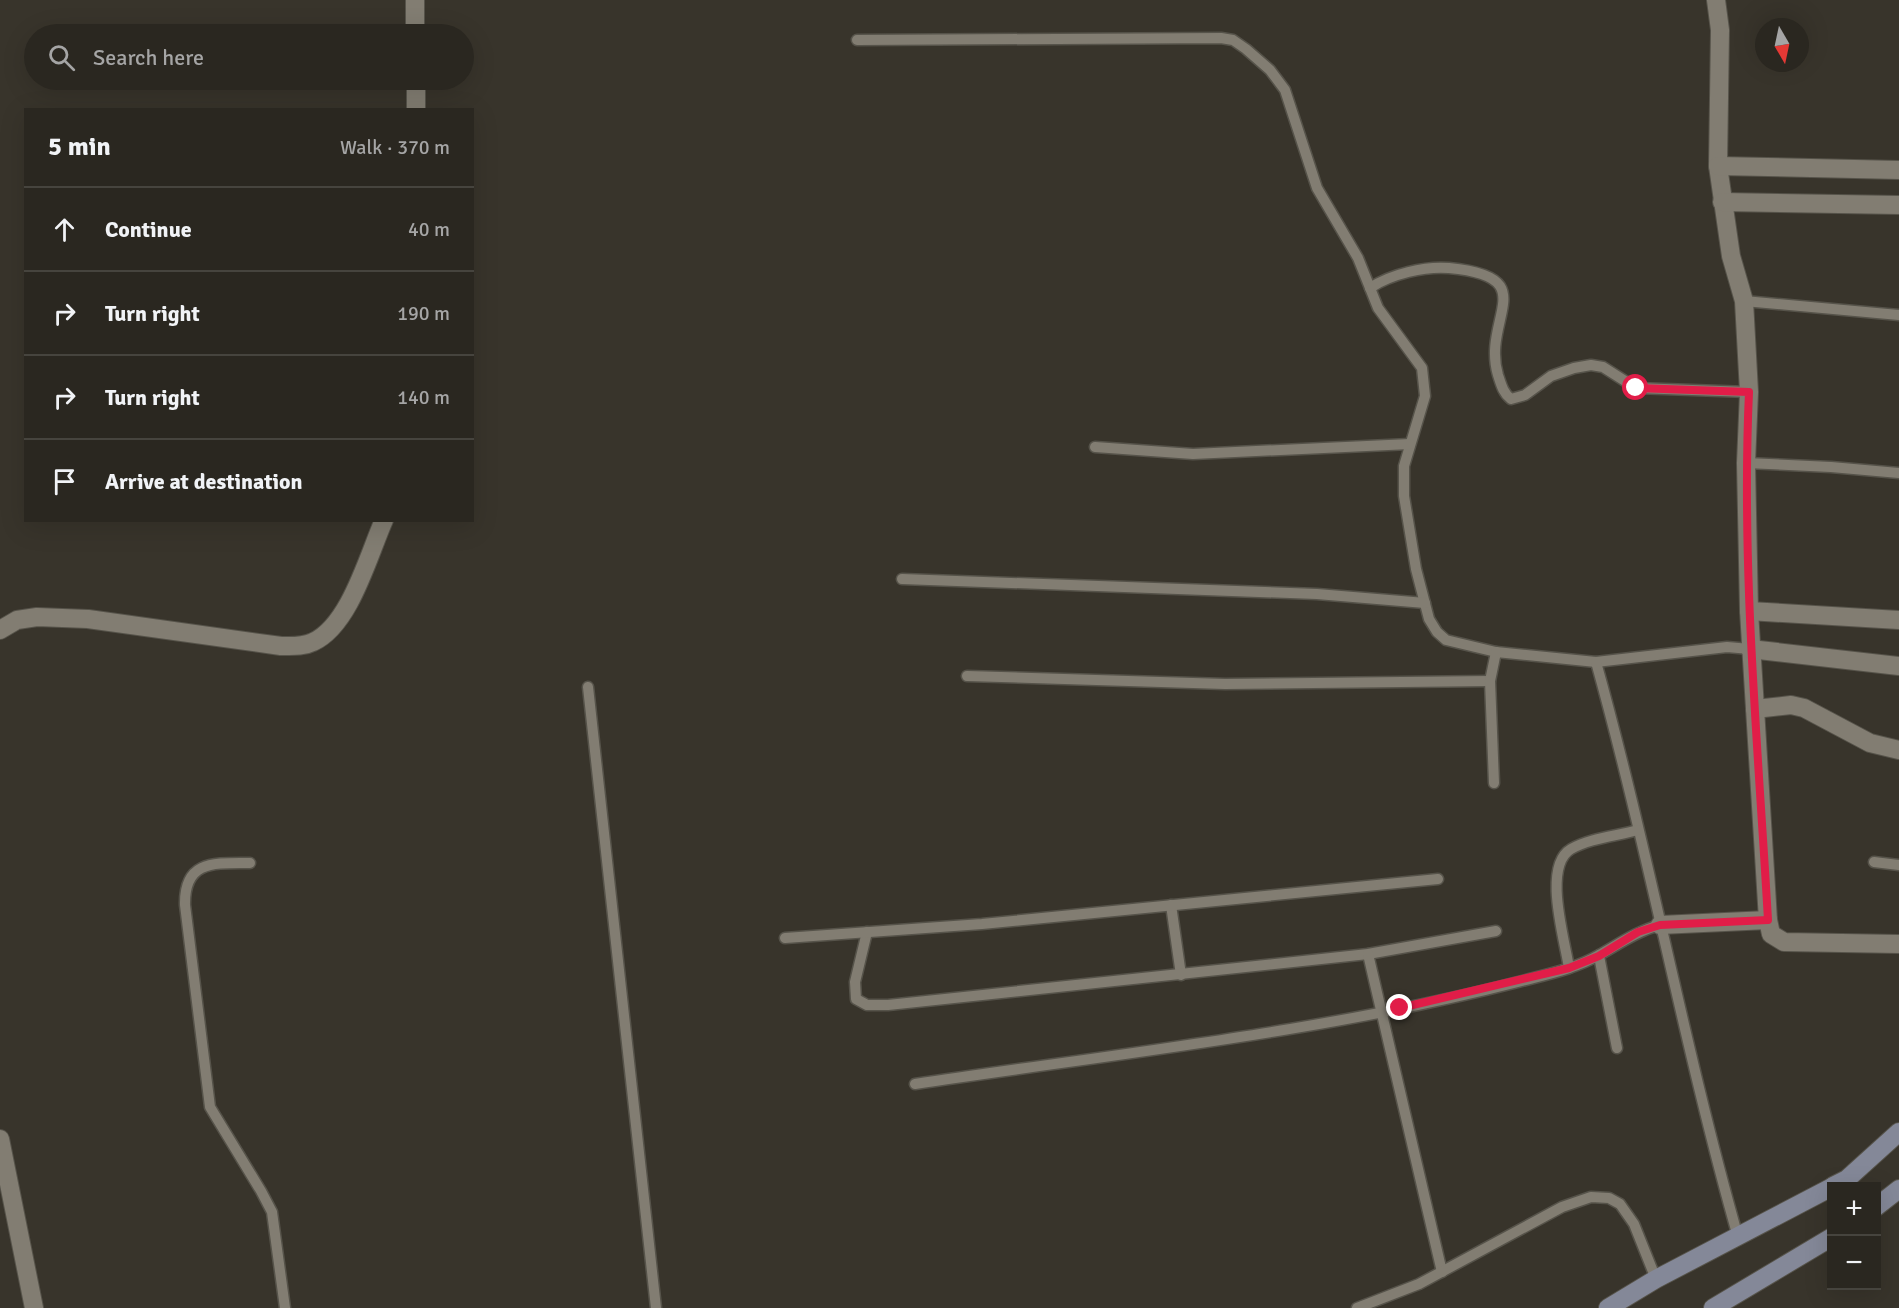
<!DOCTYPE html>
<html lang="en">
<head>
<meta charset="utf-8">
<style>
	body { margin:0; font-family:Signika,sans-serif; background:#36332d; color:#f1f3f6 }
	.controls { position:absolute; right:18px; bottom:18px; display:grid; overflow:hidden; border-radius:0px; box-shadow:0 6px 24px #0002 }
	.controls button { width:54px; height:54px; display:grid; place-items:center; padding:0; border:0; border-bottom:2px solid #46443e; background:#2a2720; color:#f1f3f6; font:30px sans-serif }
	.compass { position:absolute; left:1755px; top:18px; width:54px; height:54px; border-radius:50%; background:#2a2720; box-shadow:0 6px 24px #0002; rotate:171deg }
	.stop { position:absolute; width:18px; height:18px; margin:-14px; border:4px solid #e11d48; border-radius:50%; background:#fff }
	.stop.end { background:#e11d48; border-color:#fff; box-shadow:0 2px 6px #0008 }
	.list { margin:0; padding:0; list-style:none }
	h2 { display:flex; justify-content:space-between; align-items:center; height:78px; margin:0; padding:0 24px; font-size:26px }
	h2 small { font-size:20px; font-weight:400; color:#a5a5a5 }
	.list li { display:grid; grid-template-columns:39px 1fr auto; gap:18px; align-items:center; box-sizing:border-box; height:84px; padding:0 24px; border-top:2px solid #46443e }
	.list b { display:block; font-size:22px; white-space:nowrap }
	.list em { font-size:20px; font-style:normal; color:#a5a5a5 }
	.icon { flex:none; width:33px; height:33px; fill:none; stroke:currentColor; stroke-width:2; stroke-linecap:round; stroke-linejoin:round }
	.map { position:relative; flex:none; width:1899px; height:1308px; overflow:hidden }
	.search { position:absolute; background:#2a2720; box-shadow:0 6px 24px #0002; left:24px; top:24px; width:450px; height:66px; display:flex; align-items:center; gap:15px; box-sizing:border-box; padding:0 21px; border-radius:33px; color:#a5a5a5; font-size:22px }
	.panel { position:absolute; background:#2a2720; box-shadow:0 6px 24px #0002; left:24px; top:108px; width:450px; height:414px; border-radius:0px }
	.map>svg:first-child { display:block }
	.lines { fill:none; stroke-linecap:round; stroke-linejoin:round }
	.lane-casing { stroke:#56534a; stroke-width:13 }
	.street-casing { stroke:#56534a; stroke-width:20 }
	.secondary-casing { stroke:#56534a; stroke-width:20 }
	.lane { stroke:#827d72; stroke-width:10 }
	.street { stroke:#827d72; stroke-width:18 }
	.secondary { stroke:#848898; stroke-width:18 }
	.route { stroke:#e11d48; stroke-width:8 }
</style>
</head>
<body>
<div class="map">
<svg width="1899" height="1308" viewBox="0 0 1899 1308">
	<rect width="100%" height="100%" fill="#38342b"/>
	<g class="lines">
		<defs>
			<g id="lane">
				<path d="M857,40L1221,38L1233,40L1246,49L1270,70L1285,90L1317,188L1358,258L1378,308L1422,368L1425,396L1404,466V496L1416,569L1429,619L1437,632L1446,640L1496,652L1596,662L1727,647L1750,649"/>
				<path d="M1370,288C1391,274 1425,266 1449,268C1545,277 1481,318 1498,375C1501,384 1503,393 1511,399L1525,395L1551,376L1574,368L1591,365L1603,367L1636,388L1749,392"/>
				<path d="M1744,301L1899,315"/>
				<path d="M1095,447L1193,454L1410,444"/>
				<path d="M1746,463L1831,467L1899,473"/>
				<path d="M902,579L1317,594L1425,603"/>
				<path d="M1596,662C1649,852 1684,1047 1738,1237"/>
				<path d="M967,676L1225,684L1490,681"/>
				<path d="M588,687L656,1308"/>
				<path d="M1494,783L1490,681L1496,652"/>
				<path d="M1874,862L1899,865"/>
				<path d="M250,863C214,863 184,860 185,905L210,1107L261,1191L272,1212L285,1308"/>
				<path d="M1171,905L1181,975"/>
				<path d="M867,932L855,982L856,999L867,1005H888L1368,954L1496,931"/>
				<path d="M785,938L982,924L1438,879"/>
				<path d="M1368,954L1442,1272"/>
				<path d="M1599,956L1617,1048"/>
				<path d="M1569,968C1565,940 1542,866 1571,849C1590,838 1617,836 1638,830"/>
				<path d="M915,1084C1114,1054 1323,1032 1518,982C1544,975 1575,969 1599,955C1619,944 1637,931 1660,925"/>
				<path d="M1357,1308L1419,1284L1562,1207L1591,1197L1609,1198L1620,1204L1634,1224L1656,1279"/>
			</g>
			<g id="street">
				<path d="M415,0V34"/>
				<path d="M1716,0L1720,30L1718,166L1731,256L1744,301L1749,392L1746,463L1749,611L1768,920L1771,934L1784,942L1899,944"/>
				<path d="M416,80V110"/>
				<path d="M1718,166L1899,170"/>
				<path d="M1722,202L1899,205"/>
				<path d="M1749,611L1899,620"/>
				<path d="M0,630L17,620L37,617L88,619L281,646C292,646 303,647 313,642C350,625 368,556 384,520"/>
				<path d="M1750,649L1899,666"/>
				<path d="M1755,709L1791,705L1804,708L1870,743L1899,750"/>
				<path d="M1660,925L1768,920"/>
				<path d="M0,1139L34,1308"/>
			</g>
			<g id="secondary">
				<path d="M1833,1186L1847,1179L1899,1132"/>
				<path d="M1876,1207L1899,1189"/>
				<path d="M1608,1308L1656,1279L1832,1187"/>
				<path d="M1713,1308L1832,1237"/>
			</g>
		</defs>
		<use href="#lane" class="lane-casing"/>
		<use href="#street" class="street-casing"/>
		<use href="#secondary" class="secondary-casing"/>
		<use href="#lane" class="lane"/>
		<use href="#street" class="street"/>
		<use href="#secondary" class="secondary"/>
	</g>
	<g class="lines">
		<path class="route" d="M1400,1008L1569,968L1599,956L1638,932L1660,925L1768,920C1758,744 1741,568 1749,392L1636,388"/>
	</g>
</svg>
<div class="controls">
<button>+</button>
<button>−</button>
</div>
<svg class="compass" viewBox="-18 -18 36 36"><path d="M0-13l5 13h-10z" fill="#e53935"/><path d="M0 13l5-13h-10z" fill="#a5a5a5"/></svg>
<div class="stop" style="left:1636px;top:388px"></div>
<div class="stop end" style="left:1400px;top:1008px"></div>
<div class="search"><svg class="icon" aria-label="search" viewBox="0 0 24 24"><circle cx="10" cy="10" r="6"/><path d="M15 15l6 6"/></svg>Search here</div>
<section class="panel">
<h2>5 min<small>Walk · 370 m</small></h2>
<ul class="list">
<li><svg class="icon" aria-label="ahead" viewBox="0 0 24 24"><path d="M12 20V5M6 11l6-6 6 6"/></svg><div><b>Continue</b></div><em>40 m</em></li>
<li><svg class="icon" aria-label="right" viewBox="0 0 24 24"><path d="M7 20v-9h11M14 6l5 5-5 5"/></svg><div><b>Turn right</b></div><em>190 m</em></li>
<li><svg class="icon" aria-label="right" viewBox="0 0 24 24"><path d="M7 20v-9h11M14 6l5 5-5 5"/></svg><div><b>Turn right</b></div><em>140 m</em></li>
<li><svg class="icon" aria-label="arrive" viewBox="0 0 24 24"><path d="M6 21V4h12l-3 4 3 4H6"/></svg><div><b>Arrive at destination</b></div></li>
</ul>
</section>
</div>
</body>
</html>
